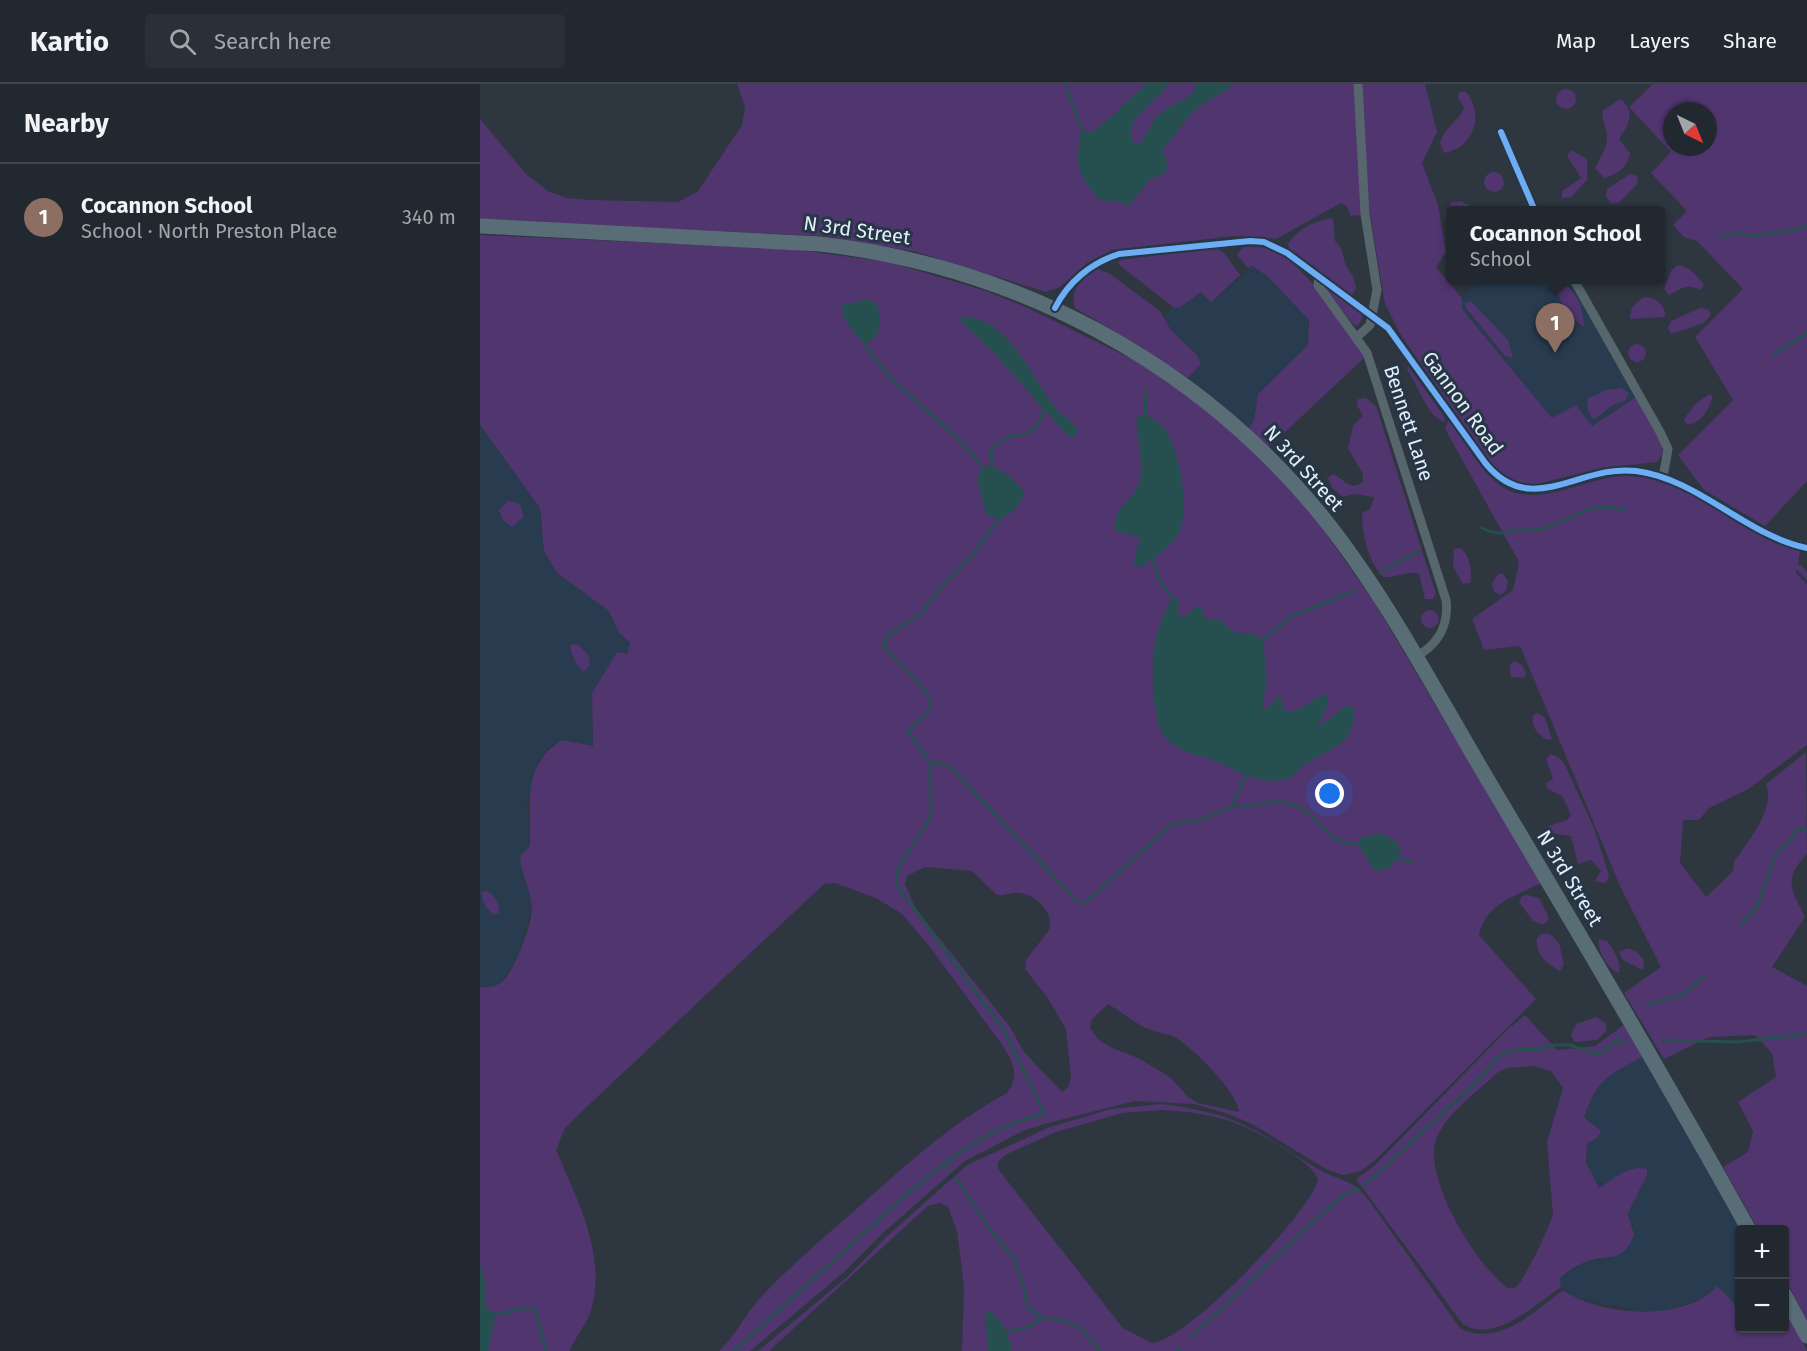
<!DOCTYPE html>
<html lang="en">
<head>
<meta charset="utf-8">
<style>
	body { margin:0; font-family:"Fira Sans",sans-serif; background:#2a3037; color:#f1f3f6 }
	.controls { position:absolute; right:18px; bottom:18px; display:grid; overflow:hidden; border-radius:6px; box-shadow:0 2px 4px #0004 }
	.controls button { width:54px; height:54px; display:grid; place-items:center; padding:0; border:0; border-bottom:2px solid #3f444b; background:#22282f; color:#f1f3f6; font:30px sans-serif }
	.compass { position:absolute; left:1183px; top:18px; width:54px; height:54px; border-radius:50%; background:#22282f; box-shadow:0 2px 4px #0004; rotate:137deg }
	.you { position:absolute; left:850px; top:710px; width:21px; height:21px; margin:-15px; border:4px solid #fff; border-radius:50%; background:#1a73e8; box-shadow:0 0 0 9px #1a73e833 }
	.badge { display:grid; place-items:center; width:39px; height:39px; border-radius:50%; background:#a5aeb9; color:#fff; font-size:20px; font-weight:700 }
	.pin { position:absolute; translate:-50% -50px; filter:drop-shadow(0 2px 3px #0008) }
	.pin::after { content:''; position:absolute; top:32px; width:21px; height:18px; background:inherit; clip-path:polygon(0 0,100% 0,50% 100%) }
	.popup { position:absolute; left:966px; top:122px; width:219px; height:78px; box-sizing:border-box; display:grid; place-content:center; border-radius:6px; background:#22282f; filter:drop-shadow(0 2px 4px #0005); font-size:20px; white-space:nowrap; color:#a2a6aa }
	.popup b { font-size:22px; color:#f1f3f6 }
	.popup::after { content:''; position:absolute; left:50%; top:100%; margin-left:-12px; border:12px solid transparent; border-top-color:#22282f }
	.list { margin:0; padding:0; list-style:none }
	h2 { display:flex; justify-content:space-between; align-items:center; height:78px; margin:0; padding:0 24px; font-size:26px }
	h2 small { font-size:20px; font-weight:400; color:#a2a6aa }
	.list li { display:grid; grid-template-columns:39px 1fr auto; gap:18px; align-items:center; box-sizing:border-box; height:108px; padding:0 24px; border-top:2px solid #3f444b }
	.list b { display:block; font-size:22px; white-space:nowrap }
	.list p { margin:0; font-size:20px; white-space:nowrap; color:#a2a6aa }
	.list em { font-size:20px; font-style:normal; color:#a2a6aa }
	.icon { flex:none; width:33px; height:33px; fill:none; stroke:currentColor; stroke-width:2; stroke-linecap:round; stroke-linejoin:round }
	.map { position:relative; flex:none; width:1327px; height:1267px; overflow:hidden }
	header { display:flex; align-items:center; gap:36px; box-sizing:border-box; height:84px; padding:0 30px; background:#22282f; border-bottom:2px solid #3f444b }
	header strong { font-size:28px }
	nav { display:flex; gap:33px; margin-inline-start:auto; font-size:21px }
	.search { width:420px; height:54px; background:#2a3037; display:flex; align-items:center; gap:15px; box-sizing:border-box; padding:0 21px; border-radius:6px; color:#a2a6aa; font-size:22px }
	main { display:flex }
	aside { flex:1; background:#22282f }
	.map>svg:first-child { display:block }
	.built { fill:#283b4f }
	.green { fill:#50356f; fill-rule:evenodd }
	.water { fill:#264f50 }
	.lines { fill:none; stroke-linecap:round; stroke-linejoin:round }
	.stream { stroke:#264f50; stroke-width:3 }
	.minor { stroke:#57666c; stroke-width:9 }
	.primary { stroke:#586d75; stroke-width:15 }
	.cycleway-casing { stroke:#263647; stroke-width:10 }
	.cycleway { stroke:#6dadf4; stroke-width:6 }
	.labels { text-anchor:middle; stroke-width:6; stroke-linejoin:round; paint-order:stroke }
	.street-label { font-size:20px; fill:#e5effa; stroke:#263647 }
</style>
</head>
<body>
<header>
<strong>Kartio</strong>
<div class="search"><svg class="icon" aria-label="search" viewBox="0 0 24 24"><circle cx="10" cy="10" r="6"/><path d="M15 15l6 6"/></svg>Search here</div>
<nav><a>Map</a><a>Layers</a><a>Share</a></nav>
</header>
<main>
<aside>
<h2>Nearby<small></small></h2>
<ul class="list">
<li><span class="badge" style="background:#8d6e63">1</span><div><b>Cocannon School</b><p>School · North Preston Place</p></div><em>340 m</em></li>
</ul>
</aside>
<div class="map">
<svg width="1327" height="1267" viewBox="0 0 1327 1267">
	<rect width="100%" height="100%" fill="#2e363f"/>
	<g class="built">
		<path d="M772,182L787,192L829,236L828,261L778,310L774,337L768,344L708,294L721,280L717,271L691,246L684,233L693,223H699L721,208L732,219Z"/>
		<path d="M1001,196H1089L1156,313L1112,342L1072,334L982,225V214Z"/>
		<path d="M0,341L60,424L61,443L77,489L129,527L139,549L150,559L147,570L137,569L112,609L113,662L82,656L68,664L58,678L47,721L50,762L41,771L40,777L52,820L51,829L37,874L23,897L12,904L0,903Z"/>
		<path d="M1164,972L1262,1145L1260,1146L1259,1229L1249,1214L1229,1212L1197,1224L1177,1229L1160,1228L1093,1213L1081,1203L1080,1194L1105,1178L1132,1174L1154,1145L1148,1129L1150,1121V1085L1119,1104L1111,1090L1105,1068L1107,1060L1118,1053L1115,1041L1104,1033L1113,1007L1126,993Z"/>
	</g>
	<g class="green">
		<path d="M257,0H874L882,131L871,132L867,122L861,119L796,155L754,152L632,166L607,179L580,203L566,208L437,168L343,152L0,136V35L47,91L68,107L87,114L109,116L198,118L218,107L262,41L265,23Z"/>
		<path d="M882,0H945L957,48L942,79L958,121L966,168L956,183L982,214V225L1072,334L1096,321L1112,342L1156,313L1182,361L1183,369L1177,378L1122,384L1057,400H1044L1027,393L1012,380L922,253L905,220L890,130L883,64Z"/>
		<path d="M1173,0H1327V397L1285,442L1224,406L1198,371L1253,316L1215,253L1263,205L1217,157L1204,153L1193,141L1207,127L1171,89L1191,68L1149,23ZM1192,27H1228V63H1192Z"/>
		<circle cx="1086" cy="15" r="10"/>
		<path d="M979,8H986C1005,30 994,64 964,69L960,59C965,42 980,37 984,23L978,14Z"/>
		<path d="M1141,15C1156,29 1149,40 1139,55L1150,69C1147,84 1138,90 1124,94L1115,84C1120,74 1128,62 1127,51C1126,41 1121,37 1123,26Z"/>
		<path d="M1091,66L1107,75V96L1091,113L1082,114V107L1101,94L1087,72Z"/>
		<circle cx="1014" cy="98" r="10"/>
		<path d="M1150,90L1158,92L1157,100L1139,119H1131L1126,113L1127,105Z"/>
		<path d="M981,117L997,126L970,127V144L966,138L965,128L972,118Z"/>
		<path d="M853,134L855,157C863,164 862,169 865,179C868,188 874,188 876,204L872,211L809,164L808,160C816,145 837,136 853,134Z"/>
		<path d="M0,151L310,165L409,178L506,207L548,224L666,282L741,338L787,380L835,434L894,518L1061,799C1035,812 1006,820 999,851L1056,915L893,1078L881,1087L863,1091L846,1085L772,1040L746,1029L713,1020L655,1017L568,1039L543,1047L485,1077L403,1149L364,1188L270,1267H239C257,1250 265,1230 281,1213C312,1180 348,1150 382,1120C427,1080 473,1038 527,1009C540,991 533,979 523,962L450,863L422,830L396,814L355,799L344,800L96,1033L85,1044L76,1066C97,1116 127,1170 111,1226C107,1241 95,1252 90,1267H0V903C8,904 15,903 22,898C35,886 52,841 52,823C51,809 43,792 40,777L41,771L50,762C51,721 41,681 82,656L113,662L112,609L137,568L147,570L150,559L139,549L129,527L77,489L64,467L60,424L0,341ZM445,783L492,787L517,811C525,812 532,808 540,809C556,811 575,830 569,846L546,876L545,885L567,913L586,945L591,992L588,1003L582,1008L544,968L530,943L436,825L425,800L427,792ZM628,920C642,928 656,941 671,946C680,950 690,949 698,955C715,967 757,1007 759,1028L718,1019L708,1013L690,993L658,974L630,963L618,955L610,944L612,935Z"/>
		<path d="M763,163C775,162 789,163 799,169C823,182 875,249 884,274L788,364L768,344L774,337L778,310L828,261L829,236L787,192L772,182L768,184L757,171Z"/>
		<path d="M736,164L744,169L760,191L731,219L721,208L699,224L693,223L638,180L640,176Z"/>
		<path d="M1198,181C1209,183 1219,192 1224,202L1220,206C1206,199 1202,205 1189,211L1184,205L1191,187Z"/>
		<path d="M618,185L630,190L680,227L691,246L717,271L721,280L708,294L660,262L595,224C589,207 602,193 618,185Z"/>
		<path d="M1076,196C1096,203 1103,223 1104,243C1087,232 1076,215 1076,196Z"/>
		<path d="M844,203L884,230L878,242L874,241Z"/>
		<path d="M1165,213C1177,214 1186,222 1185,233L1150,235C1150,223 1155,218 1165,213Z"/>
		<path d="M991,217L1028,256L1033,274L1025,272L986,224L985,219Z"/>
		<path d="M1220,224L1228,225L1231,231L1224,239L1191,250L1188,244L1191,237Z"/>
		<circle cx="1157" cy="269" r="9"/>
		<path d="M928,282L964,332L965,338C948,335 938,300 927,286Z"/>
		<path d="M1141,304L1149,309L1145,317C1125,322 1128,328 1113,335L1108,327L1107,315L1126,306Z"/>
		<path d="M1230,310L1233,313C1228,327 1222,338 1207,341L1204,335L1216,319Z"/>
		<path d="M886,314L896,322L956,510L953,515H945L939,489C926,487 916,494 903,493C888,477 882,450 882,429L890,425L894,413L874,410L863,413L852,404L848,394L853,390C865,396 870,407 883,398V390L868,364L873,342L883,332L877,321L878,315Z"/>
		<path d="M969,336C985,358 1001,389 1024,404C1054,422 1096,400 1127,394C1144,390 1164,392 1181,398C1230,414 1270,454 1320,467L1318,481H1321L1327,488V497L1317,485L1316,489L1327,500V661L1268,705L1229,724L1219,736H1203L1200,779L1226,813L1253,787L1254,778C1268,757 1296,725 1286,700L1326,668L1327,770C1303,795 1311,805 1325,833L1292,883L1327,902V1236L1305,1195L1304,1146L1278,1145L1243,1083L1268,1068L1273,1047L1258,1018L1296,993L1292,969L1275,951L1229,953L1184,975L1144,909L1181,883L1140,802L1040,562L1004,566L992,535L1033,506L1039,478L965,345Z"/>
		<path d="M28,417L40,420L44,433L32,443L23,436L19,426Z"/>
		<path d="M981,464C990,473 993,487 990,499L983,500L973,483L974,465Z"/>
		<path d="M1018,490H1023L1028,497L1026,507L1020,511L1014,508L1012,500Z"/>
		<circle cx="950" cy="535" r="9"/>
		<path d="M97,560L108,570L110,581L104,588C95,580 92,573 90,561Z"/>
		<path d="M1035,577L1042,581L1046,589L1045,594L1031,593L1030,580Z"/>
		<path d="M1057,629L1065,634L1072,655L1067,656C1057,649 1051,644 1053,631Z"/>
		<path d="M1070,670L1078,673L1084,679L1114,744L1129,791L1126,799L1115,797L1121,787L1111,776L1098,780L1091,752L1069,749L1068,742L1087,736L1091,731L1083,713L1068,705L1066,699L1073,695L1066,675Z"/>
		<path d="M7,807C16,812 19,820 19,829L13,831L4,820L1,808Z"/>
		<path d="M1047,811L1059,814L1069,834L1064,841L1053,837L1039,818L1042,812Z"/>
		<path d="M1062,850H1070L1079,859L1084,880L1080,887C1066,879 1055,871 1057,854Z"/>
		<path d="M1119,855L1127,857C1133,866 1142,877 1139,889C1128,885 1117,867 1119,855Z"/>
		<path d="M1147,864L1157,868L1164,876L1163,886L1143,876L1139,868Z"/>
		<path d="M1045,931L1077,966L1115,962L1145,940L1164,972C1128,992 1118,993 1104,1033L1121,1047L1118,1053L1107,1060L1106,1078L1119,1104C1134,1095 1149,1080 1167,1085V1091L1148,1129L1154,1151C1143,1179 1131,1170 1109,1177C1098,1180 1088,1187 1080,1194L1081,1203C1056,1220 1012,1262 982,1239L876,1095L895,1081L1028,945ZM1054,982L1071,987L1083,1004L1067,1058L1073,1132L1058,1166L1040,1199L1035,1204H1028C997,1183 943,1094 956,1056C966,1029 997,1008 1017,989L1027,984Z"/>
		<path d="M1116,933L1125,939L1127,946L1117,956L1095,958L1091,951L1096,940Z"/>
		<path d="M681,1020C712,1024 742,1029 770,1044C797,1057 820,1076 846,1089C865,1098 874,1097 888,1115L980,1244C1017,1264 1054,1228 1083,1206C1120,1232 1205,1239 1237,1202C1252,1216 1259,1223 1260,1244H1304L1305,1231L1309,1229L1327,1267H482L484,1202L477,1147L468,1123L460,1119L448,1122L289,1267H278L368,1192L406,1153L487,1081L570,1043L631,1025ZM681,1026C705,1027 727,1030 750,1037C769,1043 832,1076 838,1095C832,1128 705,1258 672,1259L643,1244L518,1085V1078L525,1071L576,1048L642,1029Z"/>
	</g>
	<g class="water">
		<path d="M666,0H689L654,37L650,49L654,59H661C667,49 672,37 680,30C692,19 712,17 717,0H753C742,12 727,15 715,26C702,38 694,54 682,66L687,79L686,89L669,96L649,122L639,118L620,116C595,88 596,82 601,46L614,48Z"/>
		<path d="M388,215L398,221L400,243L395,255L384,259C373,247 362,238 362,221Z"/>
		<path d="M486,233C531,237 549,291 575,323C582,331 592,337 598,346L594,354L588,352L511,266L478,235Z"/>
		<path d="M664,330C669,333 676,336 680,340C700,357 711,428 698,451C690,464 672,474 660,484L653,479L660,453L635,447C632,421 654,419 659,398C665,376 655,355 657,333Z"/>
		<path d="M511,382L528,390L544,408C541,422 532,428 520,436L506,430L497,397L502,383Z"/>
		<path d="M693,512L699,518L698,531L704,533L720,520L726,536L739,535L753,548L776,551L783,556L787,595L782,627L791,621L800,609L803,624L807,628C823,628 831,612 846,611L849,617L837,644L867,621L874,624C875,662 850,664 824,681C818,685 814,693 807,695C780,702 760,688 738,678C719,670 700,670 685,653C672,638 671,584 674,564C676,546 685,528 693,512Z"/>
		<path d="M902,749L917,758L921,768L910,784L895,787L878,761L881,753Z"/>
		<path d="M0,1180L6,1200V1223L16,1230L8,1267H0Z"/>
		<path d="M507,1227C524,1233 528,1252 532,1267H508C510,1252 502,1241 507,1227Z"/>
	</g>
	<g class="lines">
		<g class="stream">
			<path d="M585,0L603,49"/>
			<path d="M1238,153L1259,149L1274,152L1322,144L1327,141"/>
			<path d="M383,256C407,304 471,338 503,384"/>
			<path d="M1294,270L1327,249"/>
			<path d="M665,334L666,306"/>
			<path d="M512,385L511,365L530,352L547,350L558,341L564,325"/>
			<path d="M1002,444C1020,452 1020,449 1038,446C1045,445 1053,447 1061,445C1096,436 1104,416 1144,426"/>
			<path d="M672,471L678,495L693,515"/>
			<path d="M900,488L940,467"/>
			<path d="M782,557L810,533L874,507"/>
			<path d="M451,680L428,648C434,638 445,634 450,624C457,610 413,575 403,562L409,550L440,531L461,503L495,468L521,432"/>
			<path d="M752,722C771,725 794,713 812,720C843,732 840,760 883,761"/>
			<path d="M914,772L932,779"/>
			<path d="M1262,840L1278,821L1294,773L1314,751L1317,744L1327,747"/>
			<path d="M1167,921L1202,911L1224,893"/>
			<path d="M1182,956L1258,958L1327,950"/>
			<path d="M1136,959H1146"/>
			<path d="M465,1079C495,1057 528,1037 565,1030L523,945L417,801C413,774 443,755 450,731C454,714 447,697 451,680L462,679L471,684L599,819L606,818L692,740L722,736L752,722L766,691"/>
			<path d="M476,1094L509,1144L533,1173L544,1203L547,1222L562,1234L583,1236L601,1244L620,1267"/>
			<path d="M883,1103L991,1003L1022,970L1034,966L1061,965L1074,961H1090L1115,970L1123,968L1138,954"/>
			<path d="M14,1231L46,1224L55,1225L66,1267"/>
			<path d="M527,1248L551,1242L562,1234"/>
			<path d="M712,1252L834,1137L864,1111L878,1105"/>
			<path d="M254,1267L429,1108L465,1079L470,1085"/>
			<path d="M697,1267L700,1265"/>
		</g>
		<g class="minor">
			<path d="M1021,48L1055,127"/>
			<path d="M839,192L838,201L887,269L966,516C969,541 958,561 935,573"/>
			<path d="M1094,196L1180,348L1188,365L1183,393"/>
			<path d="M575,224C588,198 611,179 639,170L770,157L784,158L807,169L908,244L1006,380C1052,435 1099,380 1156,387C1219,395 1265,451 1327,464"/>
			<path d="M877,253L890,241L897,206L885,130L878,0"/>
		</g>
		<g class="primary">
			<path d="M0,142L340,160C537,183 715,277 841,431C909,515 959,615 1015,708C1101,853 1187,998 1269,1146"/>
			<path d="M1304,1210L1327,1252"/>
		</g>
		<defs>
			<g id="cycleway">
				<path d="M1021,48L1055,127"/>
				<path d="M575,224C588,198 611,179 639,170L770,157L784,158L807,169L908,244L1006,380C1052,435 1099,380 1156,387C1219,395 1265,451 1327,464"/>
			</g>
		</defs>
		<use href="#cycleway" class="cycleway-casing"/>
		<use href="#cycleway" class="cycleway"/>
	</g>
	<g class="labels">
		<g class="street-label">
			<text transform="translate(377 146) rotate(8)" y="7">N 3rd Street</text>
			<text transform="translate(983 319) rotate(54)" y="7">Gannon Road</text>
			<text transform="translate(929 339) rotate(72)" y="7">Bennett Lane</text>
			<text transform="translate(824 384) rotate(48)" y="7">N 3rd Street</text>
			<text transform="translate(1090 794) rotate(59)" y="7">N 3rd Street</text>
		</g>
	</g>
</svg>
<div class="controls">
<button>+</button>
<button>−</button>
</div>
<svg class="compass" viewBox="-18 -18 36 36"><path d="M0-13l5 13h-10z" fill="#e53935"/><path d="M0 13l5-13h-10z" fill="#a2a6aa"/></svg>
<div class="you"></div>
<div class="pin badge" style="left:1075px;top:269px;background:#8d6e63">1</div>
<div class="popup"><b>Cocannon School</b>School</div>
</div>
</main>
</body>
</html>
